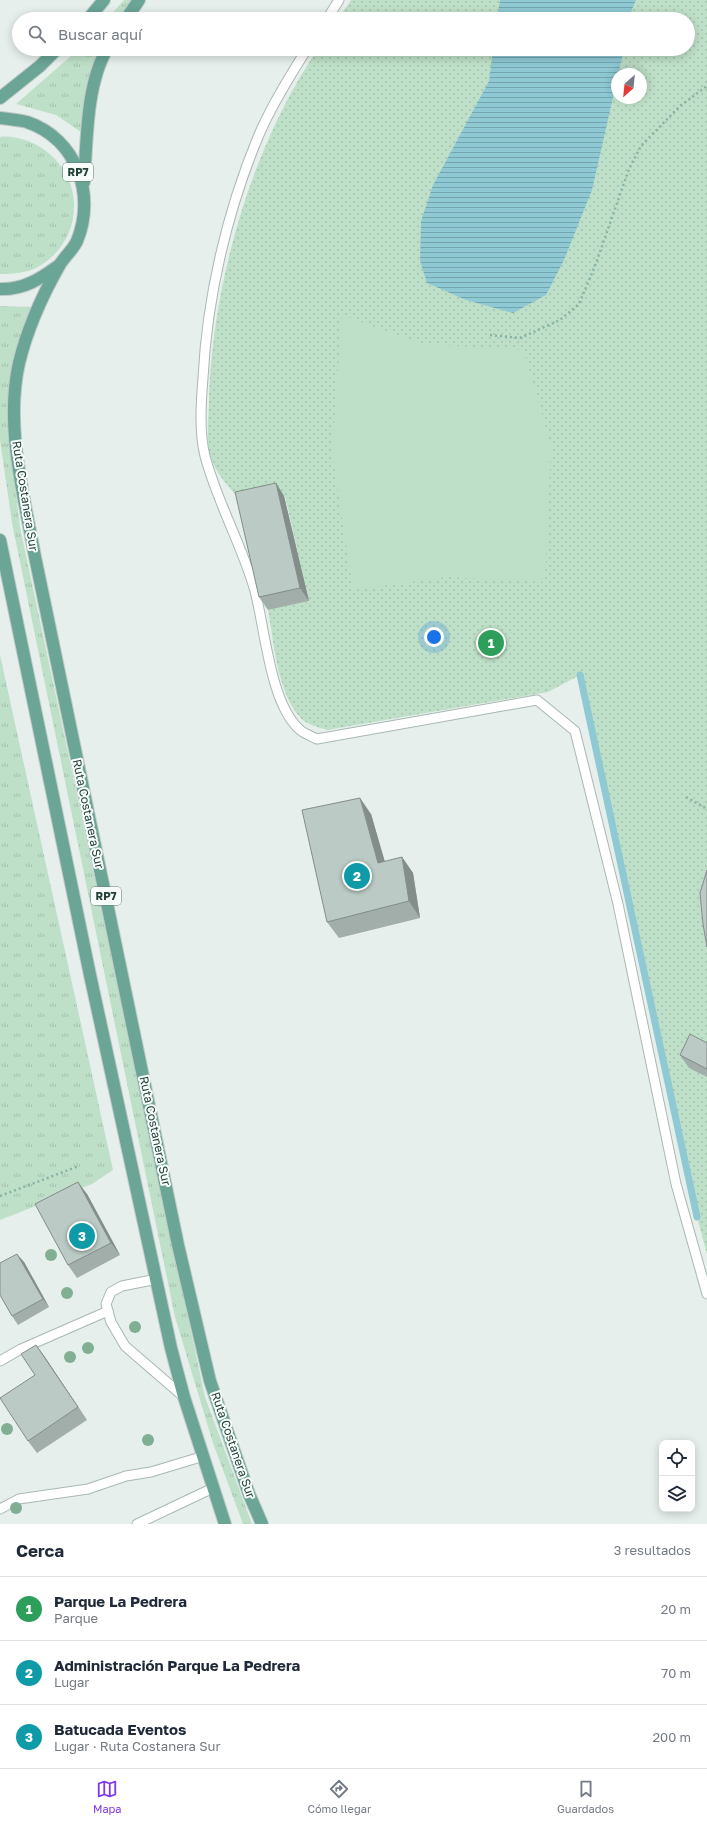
<!DOCTYPE html>
<html lang="es">
<head>
<meta charset="utf-8">
<style>
	body { margin:0; font-family:"Golos Text",sans-serif; background:#f6f6f7; color:#1f2937 }
	.controls { position:absolute; right:12px; bottom:12px; display:grid; overflow:hidden; border-radius:8px; box-shadow:0 2px 10px #0003 }
	.controls button { width:36px; height:36px; display:grid; place-items:center; padding:0; border:0; border-bottom:1px solid #e0e1e3; background:#fff; color:#1f2937; font:20px sans-serif }
	.compass { position:absolute; left:611px; top:68px; width:36px; height:36px; border-radius:50%; background:#fff; box-shadow:0 2px 10px #0003; rotate:207deg }
	.you { position:absolute; left:434px; top:637px; width:14px; height:14px; margin:-10px; border:3px solid #fff; border-radius:50%; background:#1a73e8; box-shadow:0 0 0 6px #1a73e833 }
	.badge { display:grid; place-items:center; width:26px; height:26px; border-radius:50%; background:#7c3aed; color:#fff; font-size:13px; font-weight:700 }
	.pin { position:absolute; translate:-50% -50%; border:2px solid #fff; box-shadow:0 1px 4px #0006 }
	.list { margin:0; padding:0; list-style:none }
	h2 { display:flex; justify-content:space-between; align-items:center; height:52px; margin:0; padding:0 16px; font-size:17px }
	h2 small { font-size:13px; font-weight:400; color:#747a83 }
	.list li { display:grid; grid-template-columns:26px 1fr auto; gap:12px; align-items:center; box-sizing:border-box; height:64px; padding:0 16px; border-top:1px solid #e0e1e3 }
	.list b { display:block; font-size:15px; white-space:nowrap }
	.list p { margin:0; font-size:13px; white-space:nowrap; color:#747a83 }
	.list em { font-size:13px; font-style:normal; color:#747a83 }
	.icon { flex:none; width:22px; height:22px; fill:none; stroke:currentColor; stroke-width:2; stroke-linecap:round; stroke-linejoin:round }
	.map { position:relative; flex:none; width:707px; height:1524px; overflow:hidden }
	.search { position:absolute; background:#fff; box-shadow:0 2px 10px #0003; left:12px; right:12px; top:12px; height:44px; display:flex; align-items:center; gap:10px; box-sizing:border-box; padding:0 14px; border-radius:22px; color:#747a83; font-size:15px }
	.sheet { height:244px; background:#fff }
	nav { display:flex; justify-content:space-around; align-items:center; box-sizing:border-box; height:56px; border-top:1px solid #e0e1e3; background:#fff; font-size:11px; color:#747a83 }
	nav a { display:grid; justify-items:center; gap:2px }
	nav .on { color:#7c3aed }
	.map>svg:first-child { display:block }
	.grass { fill:url(#grass-tufts) }
	.park { fill:url(#park-dots); fill-rule:evenodd }
	.garden { fill:#bfe0c8 }
	.water { fill:url(#water-rules) }
	.lines { fill:none; stroke-linecap:round; stroke-linejoin:round }
	.stream { stroke:#8ec9d4; stroke-width:7 }
	.service-casing { stroke:#a8b8b2; stroke-width:11 }
	.primary-casing { stroke:#c2cac8; stroke-width:14 }
	.path { stroke:#86b3a5; stroke-width:2.5; stroke-dasharray:2 3; stroke-linecap:butt }
	.service { stroke:#fff; stroke-width:9 }
	.primary { stroke:#6aa596; stroke-width:12 }
	.tree { fill:#80af93 }
	.wall { fill:#a1aea9 }
	.shaded-wall { fill:#838d89 }
	.building { fill:#bbcac4; stroke:#838d89 }
	.labels { text-anchor:middle; stroke-width:4; stroke-linejoin:round; paint-order:stroke }
	.shield { fill:#f7fbf9; stroke:#637a73; stroke-width:1 }
	.shield-label { font-size:11px; font-weight:bold; fill:#24423a }
	.street-label { font-size:12px; fill:#24423a; stroke:#f7fbf9 }
</style>
</head>
<body>
<div class="map">
<svg width="707" height="1524" viewBox="0 0 707 1524">
	<defs>
		<pattern id="grass-tufts" width="24" height="20" patternUnits="userSpaceOnUse"><rect width="24" height="20" fill="#bfe0c8"/><path d="M3 7l-1-3M5 7V3M7 7l1-3M15 17l-1-3M17 17v-4M19 17l1-3" fill="none" stroke="#a4c1ad"/></pattern>
		<pattern id="park-dots" width="8" height="8" patternUnits="userSpaceOnUse"><rect width="8" height="8" fill="#bfe0c8"/><path d="M2 2h.1M6 6h.1" fill="none" stroke="#a4c1ad" stroke-width="1.8" stroke-linecap="round"/></pattern>
		<pattern id="water-rules" width="6" height="5" patternUnits="userSpaceOnUse"><rect width="6" height="5" fill="#8ec9d4"/><path d="M0 2.5h6" fill="none" stroke="#74a5ad"/></pattern>
	</defs>
	<rect width="100%" height="100%" fill="#e6efeb"/>
	<g class="grass">
		<path d="M124,0H135L122,19H107Z"/>
		<path d="M79,49H104L81,132L56,115L16,104Z"/>
		<path d="M0,137C11,135 26,140 35,144C85,170 88,238 38,267C27,273 13,274 0,274Z"/>
		<path d="M0,306L34,307L9,434L20,527L205,1397L252,1524H243L213,1443L175,1317L12,523L0,440Z"/>
		<path d="M0,655L113,1170L92,1184L0,1220Z"/>
	</g>
	<path class="park" d="M351,0H707V1254L697,1217L580,675L548,692L327,730C317,727 305,724 299,716C277,690 274,643 268,610L309,601L285,496L244,505C232,490 215,474 210,455C206,441 209,413 209,397C213,281 252,145 318,49H688V19H338ZM617,74H641V98H617Z"/>
	<path class="garden" d="M342,315L423,344L524,350L551,446L545,582L447,577L353,590L332,452Z"/>
	<g class="water">
		<path d="M500,0H636L628,19H497Z"/>
		<path d="M493,49H624L592,190L564,260L546,295L513,313L466,300L427,283L420,261L421,221L433,185L489,81Z"/>
	</g>
	<g class="lines">
		<path class="stream" d="M580,675L697,1217"/>
		<defs>
			<g id="service">
				<path d="M327,19L339,0"/>
				<path d="M307,49C289,77 271,106 258,137C227,212 207,297 203,378C201,402 199,432 205,456C217,502 242,545 255,591C265,629 270,701 298,728C302,733 311,736 317,739L537,700L575,731L618,904L676,1184L707,1294"/>
				<path d="M157,1279L122,1286L111,1292L106,1304L111,1322L125,1346L184,1397"/>
				<path d="M0,1361L21,1349L108,1311"/>
				<path d="M0,1509L19,1499L88,1489L126,1476L151,1472L204,1456"/>
				<path d="M137,1524L213,1488"/>
			</g>
			<g id="primary">
				<path d="M88,19L104,0"/>
				<path d="M126,19L139,0"/>
				<path d="M0,98L40,66L57,49"/>
				<path d="M0,118C9,119 18,120 27,122C77,139 96,195 77,241C73,250 64,257 59,266C42,296 27,330 19,363C5,425 23,491 34,552L178,1245L210,1381L249,1494L262,1524"/>
				<path d="M84,182C87,141 86,85 107,49"/>
				<path d="M0,289C23,290 40,279 58,266"/>
				<path d="M0,540L90,975L171,1348L184,1397L225,1524"/>
			</g>
		</defs>
		<use href="#service" class="service-casing"/>
		<use href="#primary" class="primary-casing"/>
		<g class="path">
			<path d="M490,335L520,338L560,320L579,304L595,266L629,169L641,146L680,106L707,86"/>
			<path d="M686,797L707,809"/>
			<path d="M0,1196L79,1166"/>
		</g>
		<use href="#service" class="service"/>
		<use href="#primary" class="primary"/>
	</g>
	<g class="tree">
		<circle cx="51" cy="1255" r="6"/>
		<circle cx="67" cy="1293" r="6"/>
		<circle cx="135" cy="1327" r="6"/>
		<circle cx="88" cy="1348" r="6"/>
		<circle cx="70" cy="1357" r="6"/>
		<circle cx="7" cy="1429" r="6"/>
		<circle cx="148" cy="1440" r="6"/>
		<circle cx="16" cy="1508" r="6"/>
	</g>
	<g class="wall">
		<path d="M276,483L284,496L309,601L268,610L259,597Z"/>
		<path d="M371,814L385,862L402,857L413,873L420,918L339,938L327,922Z"/>
		<path d="M707,1043V1077L689,1068L680,1055Z"/>
		<path d="M87,1194L120,1255L77,1278L68,1265Z"/>
		<path d="M24,1262L49,1307L18,1325L12,1316Z"/>
		<path d="M36,1345L87,1420L37,1453L28,1441L35,1375Z"/>
	</g>
	<g class="shaded-wall">
		<path d="M276,483L284,496L309,601L300,588Z"/>
		<path d="M360,798L371,814L390,880L378,863Z"/>
		<path d="M402,857L413,873L420,918L409,901Z"/>
		<path d="M78,1182L87,1194L120,1255L111,1243Z"/>
		<path d="M17,1254L24,1262L49,1307L43,1299Z"/>
		<path d="M36,1345L45,1357L87,1420L78,1407Z"/>
	</g>
	<g class="building">
		<path d="M276,483L300,588L259,597L235,492Z"/>
		<path d="M360,798L378,863L402,857L409,901L327,922L302,810Z"/>
		<path d="M707,870V947L703,924L700,893Z"/>
		<path d="M690,1034L707,1043V1069L680,1055Z"/>
		<path d="M78,1182L111,1243L68,1265L35,1204Z"/>
		<path d="M17,1254L43,1299L12,1316L0,1295V1263Z"/>
		<path d="M36,1345L78,1407L28,1441L0,1398L35,1375L21,1354Z"/>
	</g>
	<g class="labels">
		<g class="shield">
			<rect x="63" y="163" width="30" height="18" rx="3"/>
			<rect x="91" y="887" width="30" height="18" rx="3"/>
		</g>
		<g class="shield-label">
			<text x="78" y="176">RP7</text>
			<text x="106" y="900">RP7</text>
		</g>
		<g class="street-label">
			<text transform="translate(25 496) rotate(81)" y="4">Ruta Costanera Sur</text>
			<text transform="translate(88 814) rotate(78)" y="4">Ruta Costanera Sur</text>
			<text transform="translate(155 1131) rotate(78)" y="4">Ruta Costanera Sur</text>
			<text transform="translate(233 1445) rotate(71)" y="4">Ruta Costanera Sur</text>
		</g>
	</g>
</svg>
<div class="controls">
<button><svg class="icon" aria-label="locate" viewBox="0 0 24 24"><circle cx="12" cy="12" r="6"/><path d="M12 2v4M12 18v4M2 12h4M18 12h4"/></svg></button>
<button><svg class="icon" aria-label="layers" viewBox="0 0 24 24"><path d="M12 4l9 5-9 5-9-5zM3 14l9 5 9-5"/></svg></button>
</div>
<svg class="compass" viewBox="-18 -18 36 36"><path d="M0-13l5 13h-10z" fill="#e53935"/><path d="M0 13l5-13h-10z" fill="#747a83"/></svg>
<div class="you"></div>
<div class="pin badge" style="left:491px;top:643px;background:#2e9e5b">1</div>
<div class="pin badge" style="left:357px;top:876px;background:#0f9aa8">2</div>
<div class="pin badge" style="left:82px;top:1236px;background:#0f9aa8">3</div>
<div class="search"><svg class="icon" aria-label="search" viewBox="0 0 24 24"><circle cx="10" cy="10" r="6"/><path d="M15 15l6 6"/></svg>Buscar aquí</div>
</div>
<section class="sheet">
<h2>Cerca<small>3 resultados</small></h2>
<ul class="list">
<li><span class="badge" style="background:#2e9e5b">1</span><div><b>Parque La Pedrera</b><p>Parque</p></div><em>20 m</em></li>
<li><span class="badge" style="background:#0f9aa8">2</span><div><b>Administración Parque La Pedrera</b><p>Lugar</p></div><em>70 m</em></li>
<li><span class="badge" style="background:#0f9aa8">3</span><div><b>Batucada Eventos</b><p>Lugar · Ruta Costanera Sur</p></div><em>200 m</em></li>
</ul>
</section>
<nav>
<a class="on"><svg class="icon" aria-label="map" viewBox="0 0 24 24"><path d="M3 6l6-2 6 2 6-2v14l-6 2-6-2-6 2zM9 4v14M15 6v14"/></svg>Mapa</a>
<a><svg class="icon" aria-label="directions" viewBox="0 0 24 24"><path d="M12 3l9 9-9 9-9-9zM9 14v-3h6M13 9l2 2-2 2"/></svg>Cómo llegar</a>
<a><svg class="icon" aria-label="saved" viewBox="0 0 24 24"><path d="M7 4h10v16l-5-4-5 4z"/></svg>Guardados</a>
</nav>
</body>
</html>
